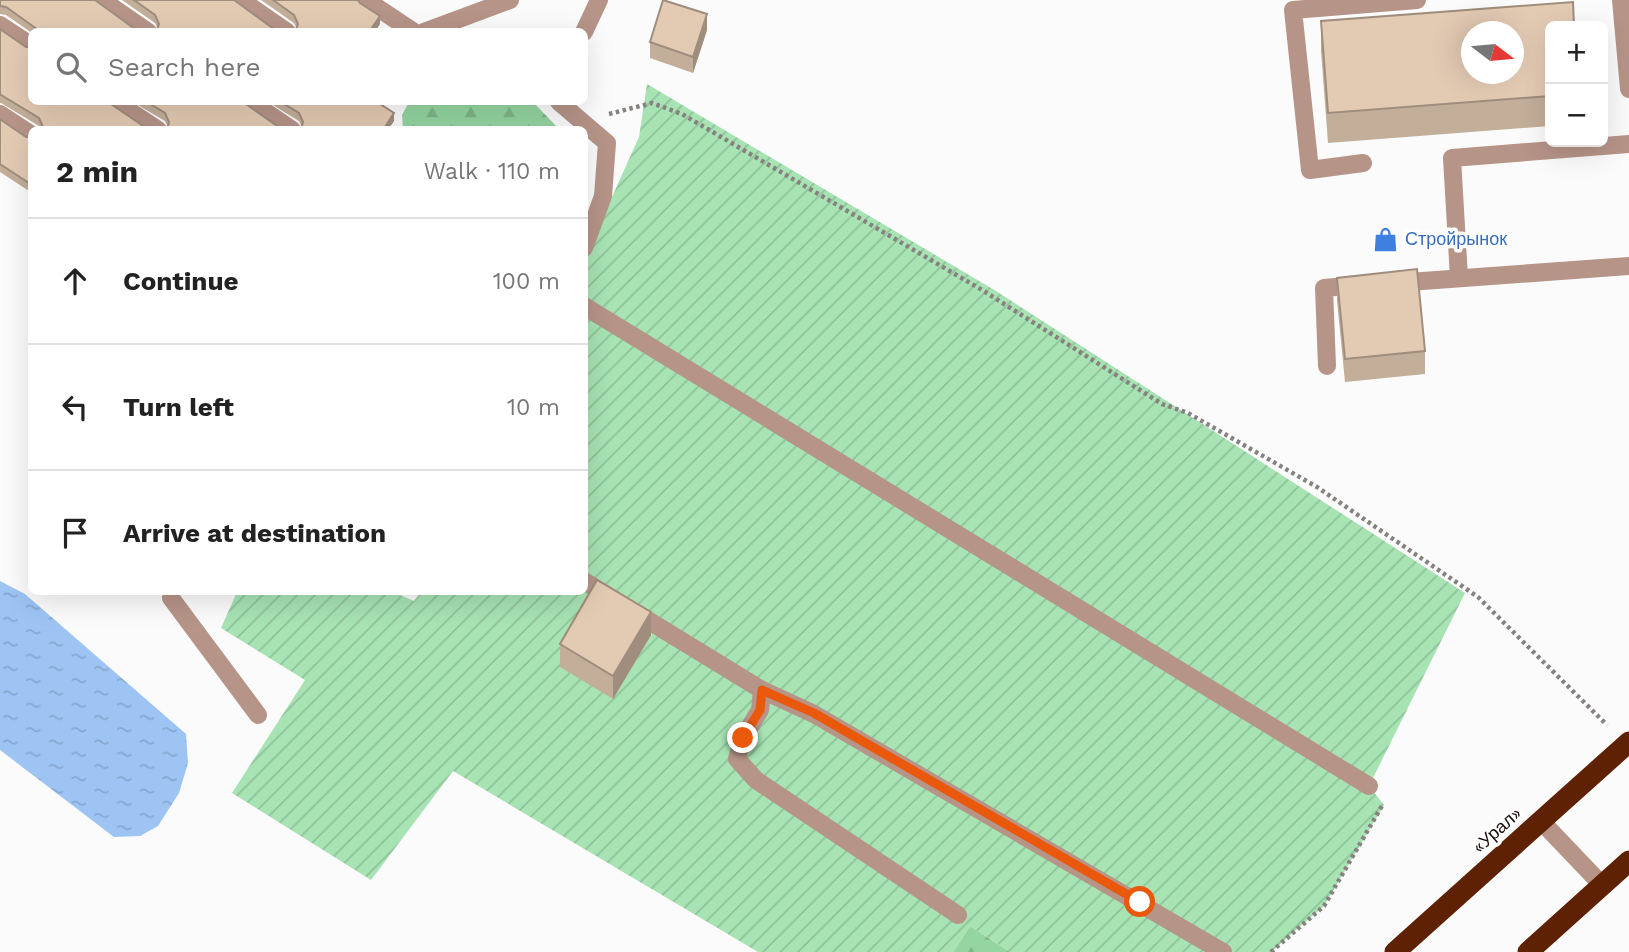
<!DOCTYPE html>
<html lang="en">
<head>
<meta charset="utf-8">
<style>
	body { margin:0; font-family:"Work Sans",sans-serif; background:#f2f2f2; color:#222 }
	.controls { position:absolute; right:21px; top:21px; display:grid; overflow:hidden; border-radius:10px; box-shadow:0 7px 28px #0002 }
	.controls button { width:63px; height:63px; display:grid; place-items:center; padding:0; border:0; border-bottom:2px solid #e0e0e0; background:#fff; color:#222; font:35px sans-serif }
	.compass { position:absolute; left:1461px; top:21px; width:63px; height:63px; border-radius:50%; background:#fff; box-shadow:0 7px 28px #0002; rotate:106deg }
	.stop { position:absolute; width:21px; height:21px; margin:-16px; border:5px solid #ea580c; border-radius:50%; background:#fff }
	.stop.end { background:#ea580c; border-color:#fff; box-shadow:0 2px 7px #0008 }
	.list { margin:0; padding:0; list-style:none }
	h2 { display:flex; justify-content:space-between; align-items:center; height:91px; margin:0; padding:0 28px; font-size:30px }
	h2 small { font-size:23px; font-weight:400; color:#767676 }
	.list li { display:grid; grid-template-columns:46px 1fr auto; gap:21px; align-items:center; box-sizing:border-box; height:126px; padding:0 28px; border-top:2px solid #e0e0e0 }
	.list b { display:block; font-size:26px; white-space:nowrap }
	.list em { font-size:23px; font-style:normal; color:#767676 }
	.icon { flex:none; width:38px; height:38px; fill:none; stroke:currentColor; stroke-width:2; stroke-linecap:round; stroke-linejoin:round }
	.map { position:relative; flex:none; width:1629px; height:952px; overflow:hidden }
	.search { position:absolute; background:#fff; box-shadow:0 7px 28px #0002; left:28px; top:28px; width:560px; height:77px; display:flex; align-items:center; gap:18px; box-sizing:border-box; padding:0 24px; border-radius:10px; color:#767676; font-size:26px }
	.panel { position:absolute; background:#fff; box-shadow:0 7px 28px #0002; left:28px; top:126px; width:560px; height:469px; border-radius:10px }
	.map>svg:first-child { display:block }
	.forest { fill:url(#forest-firs) }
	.garden { fill:url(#garden-furrows) }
	.water { fill:url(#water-ripples) }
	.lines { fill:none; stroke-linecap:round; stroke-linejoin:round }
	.path { stroke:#87817f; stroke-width:4.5; stroke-dasharray:3.5 3.5; stroke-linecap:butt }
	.lane { stroke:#b69488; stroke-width:18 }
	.highway { stroke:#5f2104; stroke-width:21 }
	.wall { fill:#c3ae9a }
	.shaded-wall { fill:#9f8d7d }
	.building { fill:#e3cab3; stroke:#9f8d7d; stroke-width:2; fill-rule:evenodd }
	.route { stroke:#ea580c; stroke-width:9 }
	.labels { text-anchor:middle; stroke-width:7; stroke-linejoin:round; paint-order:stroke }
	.shop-label { font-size:18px; fill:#366cbe; stroke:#fff; text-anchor:start }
	.street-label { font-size:18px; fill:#1a0f0a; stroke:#fff }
</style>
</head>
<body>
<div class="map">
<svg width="1629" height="952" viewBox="0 0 1629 952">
	<defs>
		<pattern id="forest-firs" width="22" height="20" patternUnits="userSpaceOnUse" patternTransform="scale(1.75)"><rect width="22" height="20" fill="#94d5a1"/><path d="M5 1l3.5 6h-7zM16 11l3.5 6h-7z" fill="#7fb689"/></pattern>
		<pattern id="garden-furrows" width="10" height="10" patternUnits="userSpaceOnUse" patternTransform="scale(1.75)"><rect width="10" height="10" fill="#a7e3b3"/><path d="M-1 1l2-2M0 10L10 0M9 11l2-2" fill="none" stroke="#8fc299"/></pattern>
		<pattern id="water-ripples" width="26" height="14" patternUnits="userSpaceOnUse" patternTransform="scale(1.75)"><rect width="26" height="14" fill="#9dc4f3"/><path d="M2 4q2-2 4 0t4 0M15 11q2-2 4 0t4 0" fill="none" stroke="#87a7cf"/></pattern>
	</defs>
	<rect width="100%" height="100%" fill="#fbfbfb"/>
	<g class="forest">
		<path d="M409,102H533L559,129H403L402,115Z"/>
		<path d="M970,926L1010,952H953Z"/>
	</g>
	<path class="garden" d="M647,84L996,291L1465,593L1369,786L1384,805L1324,906L1271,952H1010L970,926L953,952H758L453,771L371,880L232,793L305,680L221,628L237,592H393L414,601L421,592H584L585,257L639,137Z"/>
	<path class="water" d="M0,581L25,594L186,734L188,763L179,793L158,826L140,836L114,837L0,750Z"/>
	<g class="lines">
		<g class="path">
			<path d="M609,114L652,103L682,114L982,290L1162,404L1188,413L1317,487L1478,597L1607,725"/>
			<path d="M1271,952L1324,906L1383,804"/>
		</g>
		<g class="lane">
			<path d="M102,0L148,32"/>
			<path d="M241,0L287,32"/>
			<path d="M366,0L414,32"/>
			<path d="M1621,0L1629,89"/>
			<path d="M0,25L32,46"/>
			<path d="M424,32L510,0"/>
			<path d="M584,32L599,0"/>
			<path d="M116,102L158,130"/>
			<path d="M251,102L292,130"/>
			<path d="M559,102L607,143L603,196L584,248"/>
			<path d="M0,114L32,135"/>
			<path d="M1363,163L1310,170L1293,10L1417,0"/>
			<path d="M1459,278L1452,158L1629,144"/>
			<path d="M1395,283L1629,266"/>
			<path d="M584,306L1369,786"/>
			<path d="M1327,366L1324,288L1360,285"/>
			<path d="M584,581L762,690L814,714L1223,952"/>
			<path d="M172,592L171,598L258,715"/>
			<path d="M762,690L760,710L743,738L737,759L756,780L958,915"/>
			<path d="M1541,821L1602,885"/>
		</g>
		<g class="highway">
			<path d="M1395,952L1629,742"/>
			<path d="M1528,952L1629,861"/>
		</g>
	</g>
	<g class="wall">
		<path d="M0,0L139,32H32V33L6,15L0,14Z"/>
		<path d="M122,0H234L158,29L155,23Z"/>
		<path d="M261,0H358L380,24L297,29L294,23Z"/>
		<path d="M1321,21L1550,26V126L1328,143L1321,51Z"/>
		<path d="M0,29L26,47L149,130H41L39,126L1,103H0Z"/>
		<path d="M707,30L693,73L650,58V42Z"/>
		<path d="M133,102H243L167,129L168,127L165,121Z"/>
		<path d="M268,102H377L394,121L301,129L302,127L299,121Z"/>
		<path d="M0,119L26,137H32V193L0,172Z"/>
		<path d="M1337,278L1425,351V374L1345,382L1337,301Z"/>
		<path d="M651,635L613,699L560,667V644Z"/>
	</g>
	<g class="shaded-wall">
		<path d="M707,14V30L693,73V57Z"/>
		<path d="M380,16V24L375,32H369Z"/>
		<path d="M394,113V121L388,130H383Z"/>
		<path d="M651,612V635L613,699V676Z"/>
	</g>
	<g class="building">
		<path d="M0,0H95L139,32H41L6,7L0,6Z"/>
		<path d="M134,0H234L278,32H156L159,24L155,15Z"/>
		<path d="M273,0H358L360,3L380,16L369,32H295L298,24L294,15Z"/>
		<path d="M663,0L707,14L693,57L650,42Z"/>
		<path d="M1573,2L1574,26H1550V96L1328,113L1321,21ZM1472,32H1514V74H1472Z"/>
		<path d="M0,29L26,47H32V102H108L149,130H42L43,127L39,118L1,95H0Z"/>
		<path d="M147,102H243L283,130H165L167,129L169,122L165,113Z"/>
		<path d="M281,102H377L394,113L383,130H299L301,129L303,122L299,113Z"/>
		<path d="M0,119L26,137H32V185L0,164Z"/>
		<path d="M1417,269L1425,351L1345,359L1337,278Z"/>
		<path d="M597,580L651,612L613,676L560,644Z"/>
	</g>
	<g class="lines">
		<path class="route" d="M743,738L760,710L762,690L814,713L1140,902"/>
	</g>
	<defs>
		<symbol id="shop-bare" viewBox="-9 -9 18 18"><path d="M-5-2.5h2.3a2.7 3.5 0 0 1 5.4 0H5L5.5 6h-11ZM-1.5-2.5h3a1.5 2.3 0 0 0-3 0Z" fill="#3f7fe0" stroke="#fff" stroke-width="2.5" paint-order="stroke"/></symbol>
	</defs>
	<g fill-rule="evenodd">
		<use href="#shop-bare" x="1368" y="222" width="35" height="35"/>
	</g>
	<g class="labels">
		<g class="shop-label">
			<text x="1405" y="245">Стройрынок</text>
		</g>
		<g class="street-label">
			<text transform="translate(1497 830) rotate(-42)" y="6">«Урал»</text>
		</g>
	</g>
</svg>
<div class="controls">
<button>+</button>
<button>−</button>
</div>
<svg class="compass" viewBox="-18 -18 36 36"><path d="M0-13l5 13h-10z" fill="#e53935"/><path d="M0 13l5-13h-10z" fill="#767676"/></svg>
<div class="stop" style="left:1140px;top:902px"></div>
<div class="stop end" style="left:743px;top:738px"></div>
<div class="search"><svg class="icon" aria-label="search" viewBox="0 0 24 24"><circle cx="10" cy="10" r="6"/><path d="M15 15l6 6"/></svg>Search here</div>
<section class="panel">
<h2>2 min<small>Walk · 110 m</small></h2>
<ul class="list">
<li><svg class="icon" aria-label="ahead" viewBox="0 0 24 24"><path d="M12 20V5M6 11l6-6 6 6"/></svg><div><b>Continue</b></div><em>100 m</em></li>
<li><svg class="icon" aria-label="left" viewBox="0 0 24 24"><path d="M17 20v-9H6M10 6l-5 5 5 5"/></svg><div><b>Turn left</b></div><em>10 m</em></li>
<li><svg class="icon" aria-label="arrive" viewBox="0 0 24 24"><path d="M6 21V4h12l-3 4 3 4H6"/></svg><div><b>Arrive at destination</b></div></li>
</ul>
</section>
</div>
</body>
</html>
